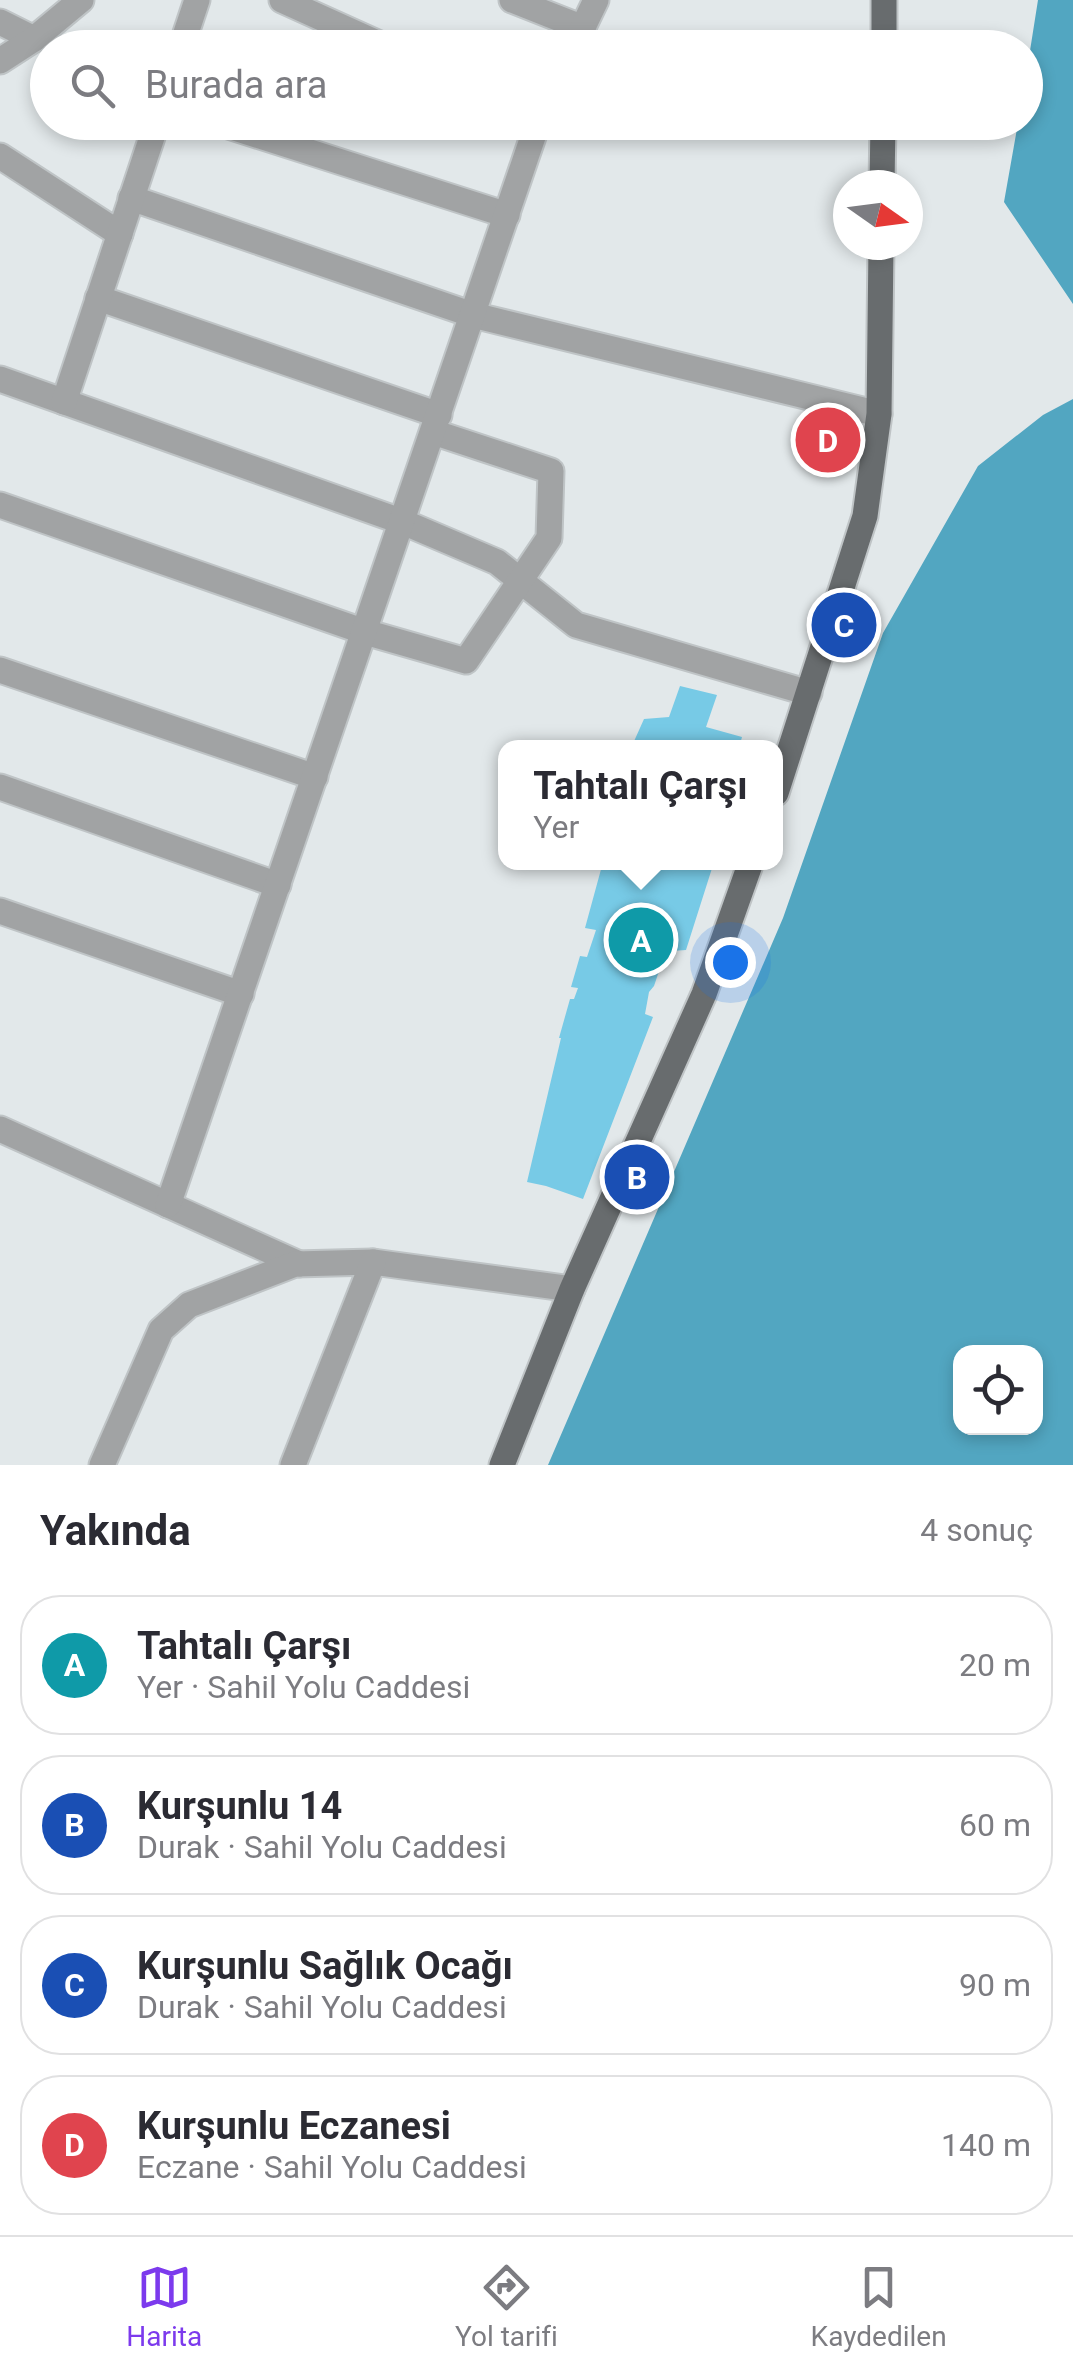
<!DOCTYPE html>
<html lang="tr">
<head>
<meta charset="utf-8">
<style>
	body { margin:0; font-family:Roboto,sans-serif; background:#f7f7f7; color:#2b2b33 }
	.controls { position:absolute; right:30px; bottom:30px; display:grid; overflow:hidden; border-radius:20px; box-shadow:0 5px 15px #0003 }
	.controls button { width:90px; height:90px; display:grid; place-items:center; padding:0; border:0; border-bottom:2px solid #e1e1e2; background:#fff; color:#2b2b33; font:50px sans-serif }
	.compass { position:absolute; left:833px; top:170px; width:90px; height:90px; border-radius:50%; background:#fff; box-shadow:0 5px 15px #0003; rotate:104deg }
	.you { position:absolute; left:730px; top:962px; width:35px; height:35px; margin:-25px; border:8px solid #fff; border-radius:50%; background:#1a73e8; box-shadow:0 0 0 15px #1a73e833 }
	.badge { display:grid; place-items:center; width:65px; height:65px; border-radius:50%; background:#7c3aed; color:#fff; font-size:32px; font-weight:700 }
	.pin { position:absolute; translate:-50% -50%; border:5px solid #fff; box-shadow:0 2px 10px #0006 }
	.popup { position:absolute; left:498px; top:740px; width:285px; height:130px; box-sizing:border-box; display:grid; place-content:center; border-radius:20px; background:#fff; filter:drop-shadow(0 2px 8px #0005); font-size:32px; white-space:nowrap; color:#7c7c81 }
	.popup b { font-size:38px; color:#2b2b33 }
	.popup::after { content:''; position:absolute; left:50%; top:100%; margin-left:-20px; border:20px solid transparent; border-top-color:#fff }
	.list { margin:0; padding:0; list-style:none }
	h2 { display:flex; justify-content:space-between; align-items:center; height:130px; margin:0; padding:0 40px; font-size:42px }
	h2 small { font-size:32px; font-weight:400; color:#7c7c81 }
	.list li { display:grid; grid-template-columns:65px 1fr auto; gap:30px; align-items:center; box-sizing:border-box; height:140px; margin:0 20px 20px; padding:0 20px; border:2px solid #e1e1e2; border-radius:40px }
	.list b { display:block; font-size:38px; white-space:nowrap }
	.list p { margin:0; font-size:32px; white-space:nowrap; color:#7c7c81 }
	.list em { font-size:32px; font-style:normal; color:#7c7c81 }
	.icon { flex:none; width:55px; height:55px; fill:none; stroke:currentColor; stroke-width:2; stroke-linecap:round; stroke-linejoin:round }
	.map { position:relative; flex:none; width:1073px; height:1465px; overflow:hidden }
	.search { position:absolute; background:#fff; box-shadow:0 5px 15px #0003; left:30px; right:30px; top:30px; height:110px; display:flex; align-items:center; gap:25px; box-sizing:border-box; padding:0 35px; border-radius:55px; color:#7c7c81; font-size:38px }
	.sheet { height:770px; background:#fff }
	nav { display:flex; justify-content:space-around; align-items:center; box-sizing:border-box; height:140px; border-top:2px solid #e1e1e2; background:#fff; font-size:28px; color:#7c7c81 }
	nav a { display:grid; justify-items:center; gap:5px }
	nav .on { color:#7c3aed }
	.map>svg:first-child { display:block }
	.water { fill:#52a6c1; fill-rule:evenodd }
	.building { fill:#77cae6 }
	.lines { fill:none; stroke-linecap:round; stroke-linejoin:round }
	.minor-casing { stroke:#bfc4c6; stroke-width:29 }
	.major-casing { stroke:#bfc4c6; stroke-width:29 }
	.minor { stroke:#a1a3a4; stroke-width:25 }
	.major { stroke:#686c6e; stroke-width:25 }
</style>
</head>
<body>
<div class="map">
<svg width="1073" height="1465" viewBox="0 0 1073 1465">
	<rect width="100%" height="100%" fill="#e2e8ea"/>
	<g class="water">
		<path d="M1038,0H1073V304L1004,202L1018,123L1026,122V76Z"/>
		<path d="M1073,399V1465H548L783,918L883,633L978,466L1043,415ZM960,1352H1036V1428H960Z"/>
	</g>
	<g class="building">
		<path d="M680,686L717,695L706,727L742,737L739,748H631L644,719L669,717Z"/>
		<path d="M603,862H714L686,950L656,952L660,968L654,986L649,992L645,1014L653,1017L583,1199L546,1186L527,1182L561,1038H559L570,999H574L578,988L571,987L580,956L587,957L596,930L585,928Z"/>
	</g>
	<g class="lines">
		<defs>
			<g id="minor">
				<path d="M282,0L388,48"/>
				<path d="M512,0L583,28"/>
				<path d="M0,22L34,39"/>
				<path d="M181,48L197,0"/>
				<path d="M573,48L596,0"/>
				<path d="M0,61L34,39L81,0"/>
				<path d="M216,122L507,215"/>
				<path d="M0,156L120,234"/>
				<path d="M131,198L473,315L879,414"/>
				<path d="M98,298L439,415"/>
				<path d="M0,379L403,522L497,562L576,625L809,693"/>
				<path d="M64,402L157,122"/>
				<path d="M0,505L365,632L466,661L549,538L551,471L433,432"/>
				<path d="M0,670L315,777"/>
				<path d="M0,787L278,885"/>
				<path d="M0,911L241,994"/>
				<path d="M0,1129L299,1264"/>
				<path d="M168,1205L538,122"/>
				<path d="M102,1465L161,1330L189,1305L295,1264L373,1262L572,1289"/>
				<path d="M293,1465L373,1262"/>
			</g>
			<g id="major">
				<path d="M884,48V0"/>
				<path d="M882,185L883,122"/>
				<path d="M776,793L865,516L879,414L881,245"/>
				<path d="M502,1465L572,1289L704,994L751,862"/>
			</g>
		</defs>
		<use href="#minor" class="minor-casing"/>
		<use href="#major" class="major-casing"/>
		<use href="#minor" class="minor"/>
		<use href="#major" class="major"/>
	</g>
</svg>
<div class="controls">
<button><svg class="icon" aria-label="locate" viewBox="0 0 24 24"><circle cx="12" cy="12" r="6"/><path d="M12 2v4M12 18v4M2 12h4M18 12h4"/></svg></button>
</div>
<svg class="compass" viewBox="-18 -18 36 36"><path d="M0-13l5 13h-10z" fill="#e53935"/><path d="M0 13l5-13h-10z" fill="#7c7c81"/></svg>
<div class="you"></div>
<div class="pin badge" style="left:641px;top:940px;background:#0f9aa8">A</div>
<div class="popup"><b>Tahtalı Çarşı</b>Yer</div>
<div class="pin badge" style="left:637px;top:1177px;background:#1a4fb4">B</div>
<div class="pin badge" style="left:844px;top:625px;background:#1a4fb4">C</div>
<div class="pin badge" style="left:828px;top:440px;background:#e0444e">D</div>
<div class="search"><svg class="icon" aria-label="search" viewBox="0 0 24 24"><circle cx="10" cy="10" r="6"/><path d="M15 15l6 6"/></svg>Burada ara</div>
</div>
<section class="sheet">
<h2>Yakında<small>4 sonuç</small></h2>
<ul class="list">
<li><span class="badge" style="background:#0f9aa8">A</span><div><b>Tahtalı Çarşı</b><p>Yer · Sahil Yolu Caddesi</p></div><em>20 m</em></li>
<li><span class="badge" style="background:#1a4fb4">B</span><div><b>Kurşunlu 14</b><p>Durak · Sahil Yolu Caddesi</p></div><em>60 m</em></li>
<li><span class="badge" style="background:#1a4fb4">C</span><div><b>Kurşunlu Sağlık Ocağı</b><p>Durak · Sahil Yolu Caddesi</p></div><em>90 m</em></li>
<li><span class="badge" style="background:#e0444e">D</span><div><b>Kurşunlu Eczanesi</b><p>Eczane · Sahil Yolu Caddesi</p></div><em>140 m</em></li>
</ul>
</section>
<nav>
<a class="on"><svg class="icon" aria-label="map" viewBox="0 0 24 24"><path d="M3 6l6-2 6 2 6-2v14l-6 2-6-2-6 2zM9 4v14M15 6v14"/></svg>Harita</a>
<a><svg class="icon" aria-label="directions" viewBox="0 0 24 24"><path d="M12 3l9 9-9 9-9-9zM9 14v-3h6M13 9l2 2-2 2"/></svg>Yol tarifi</a>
<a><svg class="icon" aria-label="saved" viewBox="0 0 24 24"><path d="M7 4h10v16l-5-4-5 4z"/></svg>Kaydedilen</a>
</nav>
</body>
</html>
